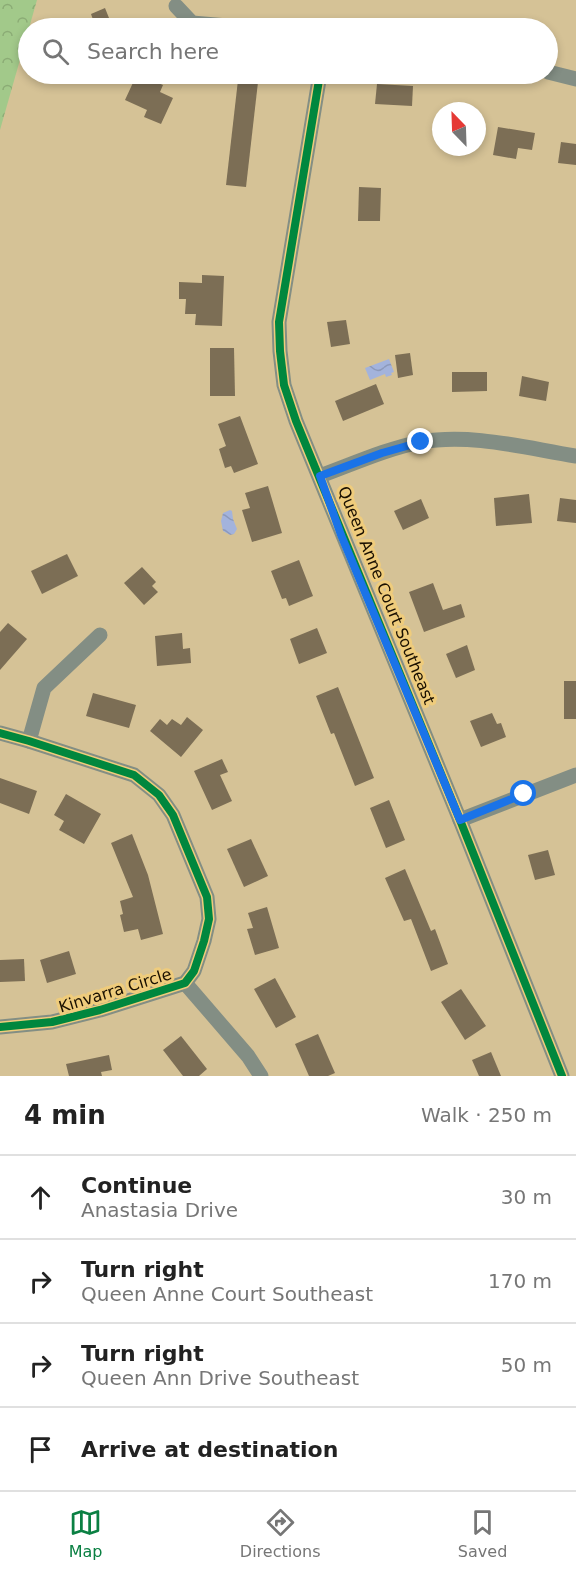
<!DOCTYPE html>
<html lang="en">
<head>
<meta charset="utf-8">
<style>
	body { margin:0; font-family:"DejaVu Sans",sans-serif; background:#f2f2f2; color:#222 }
	.compass { position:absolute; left:432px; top:102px; width:54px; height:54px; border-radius:50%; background:#fff; box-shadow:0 3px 9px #0003; rotate:337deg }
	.stop { position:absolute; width:18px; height:18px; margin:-14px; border:4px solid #1a73e8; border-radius:50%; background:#fff }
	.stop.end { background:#1a73e8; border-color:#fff; box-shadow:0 2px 6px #0008 }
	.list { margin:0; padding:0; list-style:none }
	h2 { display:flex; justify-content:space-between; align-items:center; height:78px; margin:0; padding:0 24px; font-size:26px }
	h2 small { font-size:20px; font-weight:400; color:#767676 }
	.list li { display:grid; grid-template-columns:39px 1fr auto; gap:18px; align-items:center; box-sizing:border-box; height:84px; padding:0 24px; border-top:2px solid #e0e0e0 }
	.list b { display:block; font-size:22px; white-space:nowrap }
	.list p { margin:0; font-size:20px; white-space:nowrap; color:#767676 }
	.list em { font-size:20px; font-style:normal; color:#767676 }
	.icon { flex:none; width:33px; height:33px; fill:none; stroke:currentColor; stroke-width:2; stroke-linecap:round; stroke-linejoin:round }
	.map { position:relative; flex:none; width:576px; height:1076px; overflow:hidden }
	.search { position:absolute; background:#fff; box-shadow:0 3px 9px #0003; left:18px; right:18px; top:18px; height:66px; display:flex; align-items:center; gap:15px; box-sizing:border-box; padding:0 21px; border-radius:33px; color:#767676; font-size:22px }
	.sheet { height:414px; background:#fff }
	nav { display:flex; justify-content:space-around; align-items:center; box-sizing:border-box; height:84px; border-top:2px solid #e0e0e0; background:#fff; font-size:16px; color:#767676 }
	nav a { display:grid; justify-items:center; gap:3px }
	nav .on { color:#0b8043 }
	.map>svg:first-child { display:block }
	.forest { fill:url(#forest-crowns) }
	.water { fill:url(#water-waves) }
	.building { fill:#7c6e55 }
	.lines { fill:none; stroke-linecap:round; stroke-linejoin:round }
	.minor { stroke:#838e84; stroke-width:15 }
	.cycleway-casing { stroke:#efcc7c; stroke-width:11 }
	.cycleway { stroke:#00873e; stroke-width:8 }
	.route { stroke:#1a73e8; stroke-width:8 }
	.labels { text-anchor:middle; stroke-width:6; stroke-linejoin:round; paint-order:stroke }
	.street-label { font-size:16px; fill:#1a1000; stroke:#efcc7c }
</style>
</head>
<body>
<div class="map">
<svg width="576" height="1076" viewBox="0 0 576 1076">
	<defs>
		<pattern id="forest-crowns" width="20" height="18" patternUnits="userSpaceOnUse" patternTransform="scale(1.5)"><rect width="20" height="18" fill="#a2c98a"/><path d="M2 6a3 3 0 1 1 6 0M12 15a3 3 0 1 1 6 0" fill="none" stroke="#8bac75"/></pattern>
		<pattern id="water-waves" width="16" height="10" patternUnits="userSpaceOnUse" patternTransform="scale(1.5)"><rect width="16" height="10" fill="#a3b3dc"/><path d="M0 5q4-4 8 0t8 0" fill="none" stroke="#8c99bb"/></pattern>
	</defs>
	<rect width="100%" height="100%" fill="#d5c296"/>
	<path class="forest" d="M0,0H37L0,130Z"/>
	<g class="water">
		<path d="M389,359L394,372L391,373L392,375L386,377L385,374L370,380L365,368Z"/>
		<path d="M230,510L232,511L233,519L237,529L234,534L230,535L223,531L221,521L223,513Z"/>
	</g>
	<g class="building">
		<path d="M105,8L113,28H96L91,14Z"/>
		<path d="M137,74L163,85L160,92L173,98L161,124L144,117L147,110L125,100Z"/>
		<path d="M238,80L258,82L246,187L226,185Z"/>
		<path d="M377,84L413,86L412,106L375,104Z"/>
		<path d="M498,127L535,133L532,150L518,148L516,159L493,155Z"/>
		<path d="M561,142L576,144V165L558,163Z"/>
		<path d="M359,187L381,188L380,221H358Z"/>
		<path d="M202,275L224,276L222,326L195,325L196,314H185L186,299H179V282L202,283Z"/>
		<path d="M346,320L350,344L331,347L327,322Z"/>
		<path d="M210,348H234L235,396H210Z"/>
		<path d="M410,353L413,375L398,378L395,355Z"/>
		<path d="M452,372H487V391L452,392Z"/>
		<path d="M522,376L549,382L546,401L519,396Z"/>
		<path d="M376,384L384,404L343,421L335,401Z"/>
		<path d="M240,416L258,464L234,473L231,466L225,468L219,449L226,446L218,424Z"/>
		<path d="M268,486L282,533L252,542L242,510L250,508L245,493Z"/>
		<path d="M529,494L532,523L496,526L494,498Z"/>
		<path d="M560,498L576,500V523L557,521Z"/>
		<path d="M421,499L429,518L403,530L394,511Z"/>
		<path d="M67,554L78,576L42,594L31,571Z"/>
		<path d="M299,560L313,596L289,606L286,598L282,599L271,571Z"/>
		<path d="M142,567L156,582L152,586L158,592L144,605L124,583Z"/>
		<path d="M433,583L443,610L461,604L465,617L424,632L409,592Z"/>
		<path d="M8,623L27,639L0,670V632Z"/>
		<path d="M317,628L327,653L299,664L290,639Z"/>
		<path d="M182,633L183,649L190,648L191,663L157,666L155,636Z"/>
		<path d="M467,645L475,670L456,678L446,654Z"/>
		<rect x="564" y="681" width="12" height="38"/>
		<path d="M338,687L374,778L355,786L334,733L331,734L316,696Z"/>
		<path d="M93,693L136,705L129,728L86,716Z"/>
		<path d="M492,713L497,724L501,723L506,737L481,747L470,721Z"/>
		<path d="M187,717L203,730L181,757L150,731L160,719L167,725L172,719L181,725Z"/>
		<path d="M222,759L228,772L220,775L232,801L212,810L194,771Z"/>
		<path d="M0,778L37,791L29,814L0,803Z"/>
		<path d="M66,794L101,814L84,844L59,830L64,821L54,815Z"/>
		<path d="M389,800L405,840L386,848L370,808Z"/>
		<path d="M132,834L148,875L163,934L141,940L138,929L124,932L120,915L123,914L120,901L133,897L111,843Z"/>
		<path d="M251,839L268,876L244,887L227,849Z"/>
		<path d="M548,850L555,875L535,880L528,855Z"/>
		<path d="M405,869L431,931L435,929L448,964L431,971L411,919L404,921L385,878Z"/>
		<path d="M267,907L279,948L255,955L247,929L253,928L248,913Z"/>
		<path d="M69,951L76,974L47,983L40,960Z"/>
		<path d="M24,959L25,981L0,982V960Z"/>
		<path d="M275,978L296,1017L276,1028L254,989Z"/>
		<path d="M461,989L486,1026L465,1040L441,1002Z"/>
		<path d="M318,1034L335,1073L328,1076H309L295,1044Z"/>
		<path d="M181,1036L207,1069L199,1076H183L163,1050Z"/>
		<path d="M491,1052L501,1076H479L472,1060Z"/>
		<path d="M109,1055L112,1070L101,1072L102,1076H69L66,1064Z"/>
	</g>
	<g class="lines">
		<g class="minor">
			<path d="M176,6L192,23L251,28"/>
			<path d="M548,72L576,79"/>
			<path d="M320,74L279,322L280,351L284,385L296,421L460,820L562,1076"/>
			<path d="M320,476C353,464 386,449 420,442C472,433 525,448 576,456"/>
			<path d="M0,733L29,741L134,775L159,795L173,815L207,897L209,919L204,941L194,971L185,983L100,1010L52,1022L0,1027"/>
			<path d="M29,741L44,688L100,635"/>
			<path d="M460,820L576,775"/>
			<path d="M185,983L248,1056L261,1076"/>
		</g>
		<defs>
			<g id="cycleway">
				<path d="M320,74L279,322L280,351L284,385L296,421L460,820L562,1076"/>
				<path d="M0,733L29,741L134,775L159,795L173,815L207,897L209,919L204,941L194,971L185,983L100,1010L52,1022L0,1027"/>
			</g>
		</defs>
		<use href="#cycleway" class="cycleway-casing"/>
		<use href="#cycleway" class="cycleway"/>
	</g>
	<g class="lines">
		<path class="route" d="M421,442L382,453L320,476L341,535L460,820L524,794"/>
	</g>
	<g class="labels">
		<g class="street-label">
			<text transform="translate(387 595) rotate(68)" y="6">Queen Anne Court Southeast</text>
			<text transform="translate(115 990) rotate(-17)" y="6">Kinvarra Circle</text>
		</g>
	</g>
</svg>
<svg class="compass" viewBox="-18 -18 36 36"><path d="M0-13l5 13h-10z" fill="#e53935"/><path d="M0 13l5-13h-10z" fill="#767676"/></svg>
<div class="stop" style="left:524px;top:794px"></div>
<div class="stop end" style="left:421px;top:442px"></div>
<div class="search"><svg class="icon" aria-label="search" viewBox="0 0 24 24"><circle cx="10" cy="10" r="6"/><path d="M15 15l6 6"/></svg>Search here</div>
</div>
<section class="sheet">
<h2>4 min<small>Walk · 250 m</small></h2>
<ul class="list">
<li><svg class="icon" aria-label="ahead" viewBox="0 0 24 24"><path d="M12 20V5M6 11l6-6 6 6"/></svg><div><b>Continue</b><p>Anastasia Drive</p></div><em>30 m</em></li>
<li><svg class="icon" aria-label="right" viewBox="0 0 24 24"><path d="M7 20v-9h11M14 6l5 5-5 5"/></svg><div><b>Turn right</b><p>Queen Anne Court Southeast</p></div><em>170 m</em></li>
<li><svg class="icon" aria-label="right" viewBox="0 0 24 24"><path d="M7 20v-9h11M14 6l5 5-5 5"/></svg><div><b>Turn right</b><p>Queen Ann Drive Southeast</p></div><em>50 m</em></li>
<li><svg class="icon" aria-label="arrive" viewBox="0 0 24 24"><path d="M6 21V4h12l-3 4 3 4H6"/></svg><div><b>Arrive at destination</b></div></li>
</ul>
</section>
<nav>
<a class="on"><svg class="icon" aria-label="map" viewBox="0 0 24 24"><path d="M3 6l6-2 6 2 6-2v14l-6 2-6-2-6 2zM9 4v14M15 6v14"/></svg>Map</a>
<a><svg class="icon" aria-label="directions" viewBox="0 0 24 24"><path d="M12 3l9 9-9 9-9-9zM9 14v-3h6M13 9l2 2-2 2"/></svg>Directions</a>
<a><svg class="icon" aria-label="saved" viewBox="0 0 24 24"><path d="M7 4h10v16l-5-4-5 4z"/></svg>Saved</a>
</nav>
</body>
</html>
